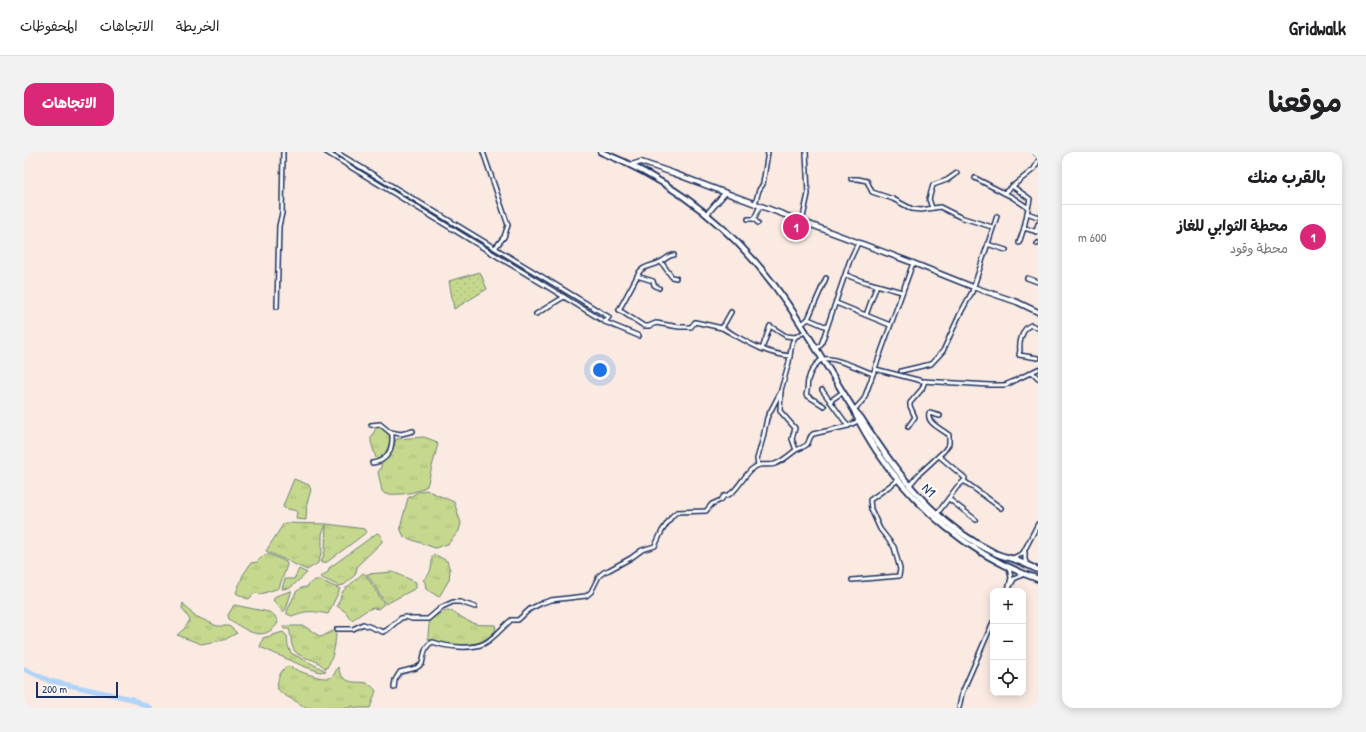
<!DOCTYPE html>
<html lang="ar">
<head>
<meta charset="utf-8">
<style>
	body { margin:0; font-family:"Patrick Hand","Playpen Sans Arabic",sans-serif; background:#f2f2f2; color:#202124; direction:rtl }
	.controls { position:absolute; right:12px; bottom:12px; display:grid; overflow:hidden; border-radius:8px; box-shadow:0 2px 10px #0003 }
	.controls button { width:36px; height:36px; display:grid; place-items:center; padding:0; border:0; border-bottom:1px solid #e0e0e0; background:#fff; color:#202124; font:20px sans-serif }
	.scale { position:absolute; left:12px; bottom:10px; width:82px; box-sizing:border-box; padding-left:4px; border:2px solid #1b2f5e; border-top:0; font-size:11px; line-height:14px; white-space:nowrap; color:#1b2f5e; -webkit-text-stroke:3px #fff; paint-order:stroke }
	.you { position:absolute; left:576px; top:218px; width:14px; height:14px; margin:-10px; border:3px solid #fff; border-radius:50%; background:#1a73e8; box-shadow:0 0 0 6px #1a73e833 }
	.badge { display:grid; place-items:center; width:26px; height:26px; border-radius:50%; background:#db2777; color:#fff; font-size:13px; font-weight:700 }
	.pin { position:absolute; translate:-50% -50%; border:2px solid #fff; box-shadow:0 1px 4px #0006 }
	.list { margin:0; padding:0; list-style:none }
	h2 { display:flex; justify-content:space-between; align-items:center; height:52px; margin:0; padding:0 16px; font-size:17px }
	h2 small { font-size:13px; font-weight:400; color:#757577 }
	.list li { display:grid; grid-template-columns:26px 1fr auto; gap:12px; align-items:center; box-sizing:border-box; height:64px; padding:0 16px; border-top:1px solid #e0e0e0 }
	.list b { display:block; font-size:15px; white-space:nowrap }
	.list p { margin:0; font-size:13px; white-space:nowrap; color:#757577 }
	.list em { font-size:13px; font-style:normal; color:#757577 }
	.icon { flex:none; width:22px; height:22px; fill:none; stroke:currentColor; stroke-width:2; stroke-linecap:round; stroke-linejoin:round }
	.map { position:relative; flex:none; width:1014px; height:556px; overflow:hidden; direction:ltr; border-radius:12px }
	header { display:flex; align-items:center; gap:24px; box-sizing:border-box; height:56px; padding:0 20px; background:#fff; border-bottom:1px solid #e0e0e0 }
	header strong { font-size:19px }
	nav { display:flex; gap:22px; margin-inline-start:auto; font-size:14px }
	.intro { display:flex; align-items:center; justify-content:space-between; box-sizing:border-box; height:96px; padding:0 24px }
	h1 { margin:0; font-size:28px }
	.button { padding:10px 18px; border-radius:12px; background:#db2777; color:#fff; font-size:14px; font-weight:700 }
	main { display:flex; gap:24px; padding:0 24px }
	aside { flex:1; background:#fff; border-radius:12px; box-shadow:0 2px 10px #0003 }
	.map>svg:first-child { display:block }
	.grass { fill:url(#grass-tufts); stroke:#708476 }
	.park { fill:url(#park-dots); stroke:#708476 }
	.lines { fill:none; stroke-linecap:round; stroke-linejoin:round }
	.river { stroke:#b0d4f8; stroke-width:5 }
	.minor-casing { stroke:#1b2f5e; stroke-width:6 }
	.major-casing { stroke:#1b2f5e; stroke-width:7 }
	.highway-casing { stroke:#1b2f5e; stroke-width:8 }
	.minor { stroke:#fff; stroke-width:3 }
	.major { stroke:#fff; stroke-width:4 }
	.highway { stroke:#fff; stroke-width:4.5 }
	.labels { text-anchor:middle; stroke-width:4; stroke-linejoin:round; paint-order:stroke }
	.street-label { font-size:14px; fill:#1b2f5e; stroke:#fff }
</style>
</head>
<body>
<header>
<strong>Gridwalk</strong>
<nav><a>الخريطة</a><a>الاتجاهات</a><a>المحفوظات</a></nav>
</header>
<div class="intro"><h1>موقعنا</h1><a class="button">الاتجاهات</a></div>
<main>
<aside>
<h2>بالقرب منك<small></small></h2>
<ul class="list">
<li><span class="badge">1</span><div><b>محطة الثوابي للغاز</b><p>محطة وقود</p></div><em>600 m</em></li>
</ul>
</aside>
<div class="map">
<svg width="1014" height="556" viewBox="0 0 1014 556">
	<defs>
		<pattern id="grass-tufts" width="24" height="20" patternUnits="userSpaceOnUse"><rect width="24" height="20" fill="#c5d88d"/><path d="M3 7l-1-3M5 7V3M7 7l1-3M15 17l-1-3M17 17v-4M19 17l1-3" fill="none" stroke="#a9ba7c"/></pattern>
		<pattern id="park-dots" width="8" height="8" patternUnits="userSpaceOnUse"><rect width="8" height="8" fill="#c5d88d"/><path d="M2 2h.1M6 6h.1" fill="none" stroke="#a9ba7c" stroke-width="1.8" stroke-linecap="round"/></pattern>
	</defs>
	<rect width="100%" height="100%" fill="#faeae2"/>
	<filter id="ink" filterUnits="userSpaceOnUse"><feTurbulence type="fractalNoise" baseFrequency=".025" numOctaves="2"/><feDisplacementMap in="SourceGraphic" scale="8" xChannelSelector="R" yChannelSelector="G"/><feConvolveMatrix kernelMatrix="1 2 1 2 8 2 1 2 1" color-interpolation-filters="sRGB"/></filter>
	<g filter="url(#ink)">
		<g class="grass">
			<path d="M355,273C358,275 364,278 365,281C369,290 362,303 355,307L352,306L347,290V286L353,274Z"/>
			<path d="M400,285L411,289L414,292L403,334C392,342 374,343 361,342L358,339L354,320L357,316V312C367,305 369,298 372,287Z"/>
			<path d="M270,327L285,333L287,338L283,351L282,368L272,367L273,359L260,356L259,354Z"/>
			<path d="M402,338L430,350L437,371L435,379L424,392L411,396L380,385L376,376L384,346L394,340Z"/>
			<path d="M260,371L303,372L341,377L343,380L303,410L297,411L301,399L302,373L298,382V399L294,411L283,418L242,399Z"/>
			<path d="M353,381L357,383L358,390L334,413L331,423L320,433L315,434L296,425L304,420L305,416Z"/>
			<path d="M245,402L262,410L263,413L255,436L237,442L231,441L225,447L221,446L212,441L219,423L227,411L233,410L240,403Z"/>
			<path d="M410,402L423,409L426,418L425,428L415,445L402,437L401,430L399,428C408,422 408,413 408,404Z"/>
			<path d="M275,417L283,421L266,436L258,437L261,427H270Z"/>
			<path d="M369,420L392,430V436L362,452L343,422Z"/>
			<path d="M339,421L342,423L360,452L354,457C344,453 336,465 327,468L322,460L313,454L319,439Z"/>
			<path d="M291,428H296L316,437L304,462C288,459 283,458 268,464L263,462V459L272,440L277,436L282,435Z"/>
			<path d="M267,439V441L262,457L259,460L249,448L252,444Z"/>
			<path d="M159,451L169,463L193,474H205L213,481L200,488L177,492L153,483L160,477L166,468L158,456Z"/>
			<path d="M210,453L245,460L251,464L254,471C239,492 221,478 205,467L204,463Z"/>
			<path d="M422,459H428C432,463 435,463 439,466C453,475 456,472 471,473L472,477C458,499 426,494 404,487C404,480 405,473 406,466Z"/>
			<path d="M259,474H280L297,485L311,478L312,481C311,494 310,505 302,517C300,515 297,513 295,511C288,506 275,506 270,498C266,492 268,484 265,477H260Z"/>
			<path d="M259,480L263,484L264,494L267,501L302,519L296,520L279,514L236,495L239,486Z"/>
			<path d="M264,514C272,518 302,531 309,524C311,522 312,517 314,515C315,519 317,524 320,526C330,535 342,524 352,539L346,556H331L328,554L327,556H281C272,547 260,546 253,536C254,527 255,519 264,514Z"/>
		</g>
		<path class="park" d="M456,120L463,137L430,157L425,129Z"/>
		<g class="lines">
			<path class="river" d="M0,517L26,529L108,547L126,556"/>
			<defs>
				<g id="minor">
					<path d="M302,0L581,170L615,184"/>
					<path d="M312,0L585,165L581,170"/>
					<path d="M459,0L484,73L480,85L471,96"/>
					<path d="M1011,0L1014,3"/>
					<path d="M951,26L988,45L1003,55"/>
					<path d="M827,27H834L843,29L848,40L869,47L888,57L897,58L916,55L936,65L968,75"/>
					<path d="M988,34L1006,47L1000,76L995,91"/>
					<path d="M980,41L1010,17L1014,9"/>
					<path d="M731,52L735,38L739,32L744,0"/>
					<path d="M908,56L905,47L909,33L923,28L933,21"/>
					<path d="M1003,61L1014,65"/>
					<path d="M724,67H730L736,54"/>
					<path d="M730,67L734,71"/>
					<path d="M778,70L784,42L782,0"/>
					<path d="M1000,76L1014,80"/>
					<path d="M1012,80L1014,72"/>
					<path d="M963,92L982,98"/>
					<path d="M1013,92L1014,91"/>
					<path d="M650,103C645,103 642,107 638,109C630,114 622,113 616,119L595,158L620,174H625L632,171L655,175H667L671,170L698,176"/>
					<path d="M637,110L648,125L652,126"/>
					<path d="M822,123L838,129L878,140"/>
					<path d="M613,124L629,129L630,133L635,136"/>
					<path d="M1003,126L1014,130"/>
					<path d="M812,151L866,173"/>
					<path d="M253,155L255,74L258,61L259,0"/>
					<path d="M707,160L698,176C722,189 738,201 766,204"/>
					<path d="M512,162L540,145"/>
					<path d="M842,163L853,133"/>
					<path d="M784,167L803,175"/>
					<path d="M777,173L784,167L802,126"/>
					<path d="M1014,176L1007,173C998,176 995,191 996,198L995,203L1014,206"/>
					<path d="M781,180L771,185L768,191L765,210L757,238L756,259L771,276L768,287L772,298C776,296 782,295 784,291C786,287 785,285 789,282L824,274L834,269"/>
					<path d="M738,197L746,174L762,184L771,185"/>
					<path d="M792,197L797,193L826,108L834,91"/>
					<path d="M851,217L898,229L966,233H981L988,230L1014,217"/>
					<path d="M877,219L907,212L919,199L935,164L948,140L973,64"/>
					<path d="M1009,221L1014,226"/>
					<path d="M798,238L806,249L819,240"/>
					<path d="M806,249L824,274"/>
					<path d="M800,254L782,243C784,238 783,233 784,228C786,220 793,208 801,207C810,205 839,218 849,222"/>
					<path d="M830,258L840,247L889,111"/>
					<path d="M347,273L356,272L368,282C369,297 364,309 348,311"/>
					<path d="M884,275L891,265L886,254V251L898,237L901,229"/>
					<path d="M366,280L377,282L389,279"/>
					<path d="M915,304L941,326L940,329L977,356"/>
					<path d="M734,313L733,307L739,286L743,266L757,239"/>
					<path d="M885,334L895,322L920,299L925,292V283C918,277 902,271 905,261L916,264"/>
					<path d="M925,347L952,368"/>
					<path d="M913,362L933,335L940,329"/>
					<path d="M1001,400V408L1004,413"/>
					<path d="M989,406L999,401L1014,372"/>
					<path d="M985,415L987,426L984,438L990,427L1000,422"/>
					<path d="M828,428L875,424L876,417L870,395L856,377L847,357L846,348L874,328"/>
					<path d="M313,477H329L339,472L359,480L363,478L377,466L382,465L388,467H404L418,455L429,450H436L451,455"/>
					<path d="M370,536L371,528L376,520L392,516L398,512C400,504 400,493 409,490C422,495 448,498 461,491C470,486 477,477 485,470L487,468H494L506,457L518,451L527,448L562,444L567,440L575,424L580,420L585,418L607,406L618,398L631,394L638,379L648,364L653,360L682,359L688,352L697,348L700,344C711,344 719,324 728,317C738,309 742,315 751,312C759,309 765,303 772,298"/>
					<path d="M935,556L938,541L969,470"/>
				</g>
				<g id="major">
					<path d="M607,13L617,10L649,21L889,111L949,135L993,150L1014,160"/>
					<path d="M683,62L701,41"/>
				</g>
				<g id="highway">
					<path d="M577,0C658,32 719,85 767,157C789,190 809,225 830,258C835,272 844,285 852,298C891,356 947,404 1014,427"/>
					<path d="M831,259L837,266C872,321 910,372 971,401C977,404 983,405 989,407C997,410 1006,414 1014,418"/>
				</g>
			</defs>
			<use href="#minor" class="minor-casing"/>
			<use href="#major" class="major-casing"/>
			<use href="#highway" class="highway-casing"/>
			<use href="#minor" class="minor"/>
			<use href="#major" class="major"/>
			<use href="#highway" class="highway"/>
		</g>
	</g>
	<g class="labels">
		<g class="street-label">
			<text transform="translate(905 338) rotate(46)" y="5">N1</text>
		</g>
	</g>
</svg>
<div class="controls">
<button>+</button>
<button>−</button>
<button><svg class="icon" aria-label="locate" viewBox="0 0 24 24"><circle cx="12" cy="12" r="6"/><path d="M12 2v4M12 18v4M2 12h4M18 12h4"/></svg></button>
</div>
<div class="scale">200 m</div>
<div class="you"></div>
<div class="pin badge" style="left:772px;top:75px">1</div>
</div>
</main>
</body>
</html>
